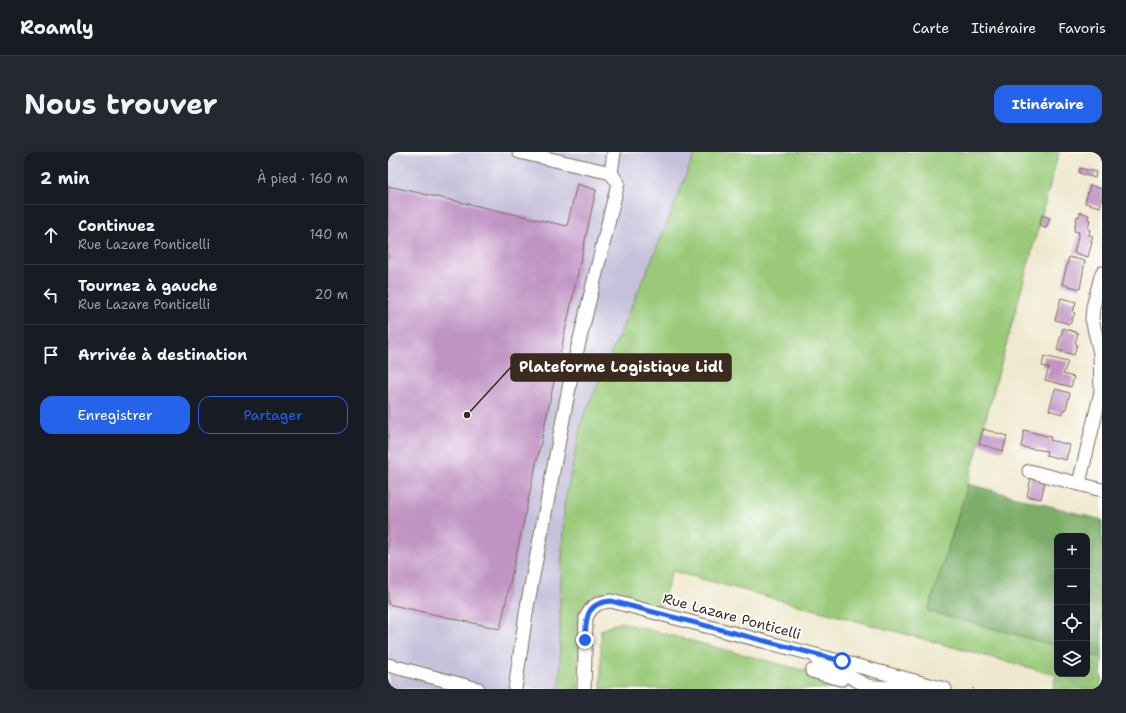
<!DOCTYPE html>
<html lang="fr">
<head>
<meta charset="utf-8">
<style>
	body { margin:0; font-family:"Shantell Sans",sans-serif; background:#242831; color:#f1f3f6 }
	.controls { position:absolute; right:12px; bottom:12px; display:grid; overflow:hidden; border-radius:8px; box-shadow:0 4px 16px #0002 }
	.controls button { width:36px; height:36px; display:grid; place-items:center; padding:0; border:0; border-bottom:1px solid #363941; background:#171b24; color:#f1f3f6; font:20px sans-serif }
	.stop { position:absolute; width:12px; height:12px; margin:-9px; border:3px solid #2563eb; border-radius:50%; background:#fff }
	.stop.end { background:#2563eb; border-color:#fff; box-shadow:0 1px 4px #0008 }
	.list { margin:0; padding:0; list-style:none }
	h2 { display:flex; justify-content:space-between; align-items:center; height:52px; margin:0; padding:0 16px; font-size:17px }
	h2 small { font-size:13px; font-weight:400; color:#9ea1a6 }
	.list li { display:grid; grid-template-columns:26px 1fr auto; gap:12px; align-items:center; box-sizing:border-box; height:60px; padding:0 16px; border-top:1px solid #363941 }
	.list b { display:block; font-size:15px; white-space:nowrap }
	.list p { margin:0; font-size:13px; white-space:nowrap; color:#9ea1a6 }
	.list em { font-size:13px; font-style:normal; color:#9ea1a6 }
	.actions { display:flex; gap:8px; padding:12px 16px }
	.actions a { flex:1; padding:9px 0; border:1px solid #2563eb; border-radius:12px; text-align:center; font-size:14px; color:#2563eb }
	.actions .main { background:#2563eb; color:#fff }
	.icon { flex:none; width:22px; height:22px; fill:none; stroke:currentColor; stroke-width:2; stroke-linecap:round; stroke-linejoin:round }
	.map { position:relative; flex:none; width:714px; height:537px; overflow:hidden; border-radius:12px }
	header { display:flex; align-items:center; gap:24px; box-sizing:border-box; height:56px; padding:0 20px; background:#171b24; border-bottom:1px solid #363941 }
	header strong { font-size:19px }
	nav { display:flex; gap:22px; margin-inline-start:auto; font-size:14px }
	.intro { display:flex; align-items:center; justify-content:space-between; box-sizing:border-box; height:96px; padding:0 24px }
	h1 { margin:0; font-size:28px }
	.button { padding:10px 18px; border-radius:12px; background:#2563eb; color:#fff; font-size:14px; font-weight:700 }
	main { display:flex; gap:24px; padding:0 24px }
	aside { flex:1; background:#171b24; border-radius:12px; box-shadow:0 4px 16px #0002 }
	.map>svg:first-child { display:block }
	.industrial { fill:#c6c0da }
	.green { fill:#9aca79; stroke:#6a7a4c }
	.forest { fill:#7bae69; stroke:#5b6c44 }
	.building { fill:#c093c3 }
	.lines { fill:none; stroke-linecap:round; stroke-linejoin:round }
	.minor-casing { stroke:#7a6c5c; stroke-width:15 }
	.path { stroke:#7a6c5c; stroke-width:2; stroke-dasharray:1 3; stroke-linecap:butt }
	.minor { stroke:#fff; stroke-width:13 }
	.route { stroke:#2563eb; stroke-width:5 }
	.labels { text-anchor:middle; stroke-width:3.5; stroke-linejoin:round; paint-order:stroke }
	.street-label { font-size:14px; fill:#3b2a1e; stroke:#fff }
	.leader { fill:none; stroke:#3b2a1e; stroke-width:1.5 }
	.callout-dot { fill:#3b2a1e; stroke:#fff; stroke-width:1.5 }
	.callout { fill:#3b2a1e; stroke:#3b2a1e; stroke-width:1.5 }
	.callout-label { font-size:15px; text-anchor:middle; font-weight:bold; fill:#fff }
</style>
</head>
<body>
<header>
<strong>Roamly</strong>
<nav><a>Carte</a><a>Itinéraire</a><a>Favoris</a></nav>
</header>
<div class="intro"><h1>Nous trouver</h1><a class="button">Itinéraire</a></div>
<main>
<aside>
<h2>2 min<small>À pied · 160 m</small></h2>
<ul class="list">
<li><svg class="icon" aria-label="ahead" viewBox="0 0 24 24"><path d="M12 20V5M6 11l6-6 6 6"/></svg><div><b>Continuez</b><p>Rue Lazare Ponticelli</p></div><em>140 m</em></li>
<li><svg class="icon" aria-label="left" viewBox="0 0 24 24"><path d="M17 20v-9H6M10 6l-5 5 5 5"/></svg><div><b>Tournez à gauche</b><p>Rue Lazare Ponticelli</p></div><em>20 m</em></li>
<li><svg class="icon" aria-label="arrive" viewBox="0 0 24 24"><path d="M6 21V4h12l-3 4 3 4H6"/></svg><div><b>Arrivée à destination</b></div></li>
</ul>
<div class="actions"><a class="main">Enregistrer</a><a>Partager</a></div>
</aside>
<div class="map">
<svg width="714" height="537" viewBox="0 0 714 537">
	<rect width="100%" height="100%" fill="#fff"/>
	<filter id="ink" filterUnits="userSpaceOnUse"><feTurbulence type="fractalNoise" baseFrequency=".025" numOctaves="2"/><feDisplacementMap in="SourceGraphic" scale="8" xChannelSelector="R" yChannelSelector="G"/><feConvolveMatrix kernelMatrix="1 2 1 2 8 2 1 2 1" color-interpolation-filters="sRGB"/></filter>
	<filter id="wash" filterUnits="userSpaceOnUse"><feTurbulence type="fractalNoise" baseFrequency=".012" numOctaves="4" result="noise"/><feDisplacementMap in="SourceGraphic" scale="16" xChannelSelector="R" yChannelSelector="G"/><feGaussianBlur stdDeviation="0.9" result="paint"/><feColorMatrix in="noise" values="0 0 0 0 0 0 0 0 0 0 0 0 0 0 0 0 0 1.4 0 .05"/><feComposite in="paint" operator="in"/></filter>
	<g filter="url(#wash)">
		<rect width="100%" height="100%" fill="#efe8ce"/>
		<path class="industrial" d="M0,0H307L274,84L172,451V537H0Z"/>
		<g class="green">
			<path d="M307,0H671L580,332L540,459L669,494V522H699V502L714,506L713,537H665L668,523L284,419L273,455C263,452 253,449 243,446C219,439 202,435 191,462L190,537H172V451L176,354L194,268L274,84Z"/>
			<path d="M232,470L437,524L459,537H213V478Z"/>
		</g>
		<path class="forest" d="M580,332L714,368V506L699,502V384H669V494L540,459Z"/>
		<g id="blocks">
			<g class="building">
				<path d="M692,16L708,20L707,26L691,21Z"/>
				<path d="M189,32L208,38L112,477L0,452V34L179,74Z"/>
				<path d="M702,33L714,37V44L712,55L697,51Z"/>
				<path d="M692,60L701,63L700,67L702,68L700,77H702L701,83L705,84L703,89L704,90L700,105L686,101L691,80L686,79L689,64L691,65Z"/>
				<path d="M654,63L662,66L658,76L651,74Z"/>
				<path d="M681,105L697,109L692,137L674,132Z"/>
				<path d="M673,146L688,150L685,160L687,161L682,172L667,168Z"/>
				<path d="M675,176L690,181L687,191L689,192L686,203L669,198Z"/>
				<path d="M656,204L680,210L675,222L686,225L683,235L657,228L661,216L654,214Z"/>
				<path d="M667,237L682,241L678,257H676L674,262L661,258Z"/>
				<path d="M595,277L619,284L615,299L591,292Z"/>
				<path d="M636,278L663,285L662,288L682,293L678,308L658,303L659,299L633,295Z"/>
				<path d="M643,326L657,330L653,347L639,344Z"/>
			</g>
		</g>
	</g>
	<g filter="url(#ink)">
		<use href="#blocks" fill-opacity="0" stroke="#7a6c5c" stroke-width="1"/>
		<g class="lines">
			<defs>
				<g id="minor">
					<path d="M223,21L226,0"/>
					<path d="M641,319L714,338"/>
					<path d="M691,331L713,240L712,201L704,167L705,155L714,121"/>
					<path d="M429,508L480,534L496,537"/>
					<path d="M0,513L90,537"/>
					<path d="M424,519L453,527"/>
					<path d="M488,535L530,536"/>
					<path d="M127,537L139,455L185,215L230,31L223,21L131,0"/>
					<path d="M196,537L198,466C203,454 210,450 223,449L557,537"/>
				</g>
			</defs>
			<use href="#minor" class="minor-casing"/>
			<path class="path" d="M585,537L586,533"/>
			<use href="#minor" class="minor"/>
		</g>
	</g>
	<g class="lines" filter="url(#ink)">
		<path class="route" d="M197,488C198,467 197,451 223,449L454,509"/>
	</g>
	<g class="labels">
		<g class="street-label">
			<text transform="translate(344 464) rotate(15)" y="5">Rue Lazare Ponticelli</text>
		</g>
	</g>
	<path class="leader" d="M79 263L123 215"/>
	<circle class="callout-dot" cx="79" cy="263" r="4"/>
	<rect class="callout" x="123" y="202" width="220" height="27" rx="4"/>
	<g class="callout-label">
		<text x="233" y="220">Plateforme Logistique Lidl</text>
	</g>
</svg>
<div class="controls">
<button>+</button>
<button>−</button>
<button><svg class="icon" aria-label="locate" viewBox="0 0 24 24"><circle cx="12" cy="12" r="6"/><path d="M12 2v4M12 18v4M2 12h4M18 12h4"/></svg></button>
<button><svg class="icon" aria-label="layers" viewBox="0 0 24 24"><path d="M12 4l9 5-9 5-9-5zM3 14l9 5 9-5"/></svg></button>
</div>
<div class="stop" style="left:454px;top:509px"></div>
<div class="stop end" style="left:197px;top:488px"></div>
</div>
</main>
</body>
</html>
